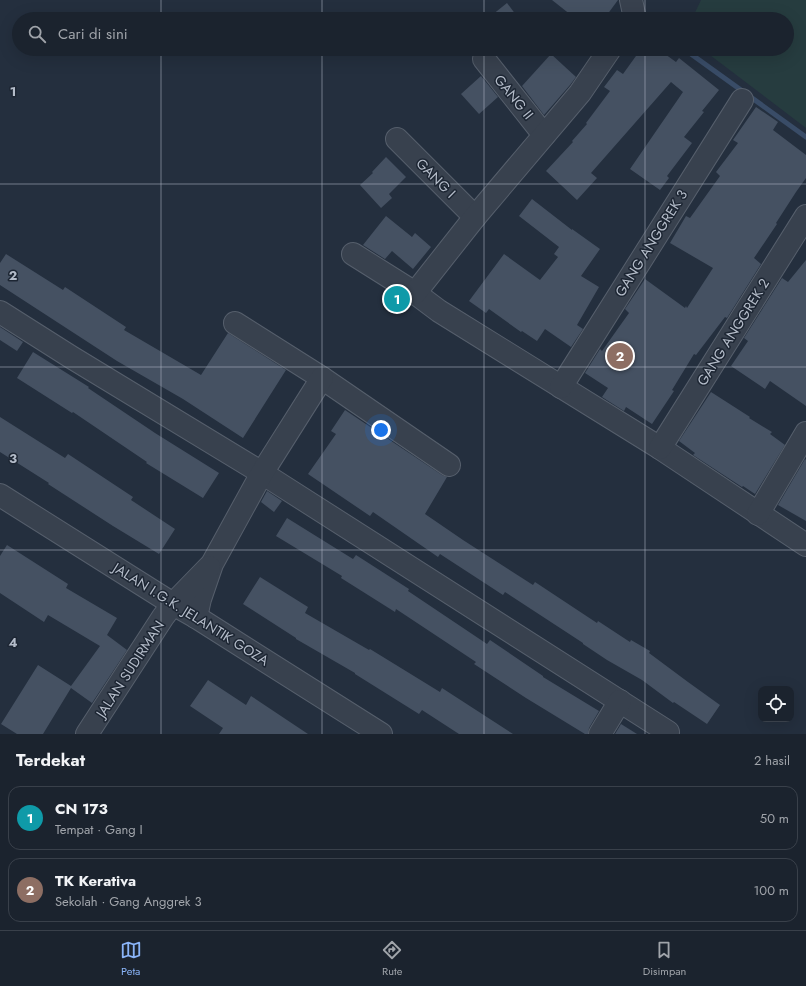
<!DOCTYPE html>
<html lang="id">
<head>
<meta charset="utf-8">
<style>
	body { margin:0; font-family:Jost,sans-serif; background:#282f3a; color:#f1f3f6 }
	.controls { position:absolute; right:12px; bottom:12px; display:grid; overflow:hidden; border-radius:8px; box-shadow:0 4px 16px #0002 }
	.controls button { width:36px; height:36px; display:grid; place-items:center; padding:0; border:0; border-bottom:1px solid #39404a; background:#1b232e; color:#f1f3f6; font:20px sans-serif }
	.you { position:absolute; left:381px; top:430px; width:14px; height:14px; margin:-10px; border:3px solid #fff; border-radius:50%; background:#1a73e8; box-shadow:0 0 0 6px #1a73e833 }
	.badge { display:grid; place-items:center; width:26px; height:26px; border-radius:50%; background:#8ab4f8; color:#fff; font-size:13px; font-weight:700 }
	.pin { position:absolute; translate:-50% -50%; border:2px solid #fff; box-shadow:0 1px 4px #0006 }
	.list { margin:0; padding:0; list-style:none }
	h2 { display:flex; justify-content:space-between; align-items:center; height:52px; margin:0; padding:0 16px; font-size:17px }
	h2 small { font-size:13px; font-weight:400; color:#a0a4aa }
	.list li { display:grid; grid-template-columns:26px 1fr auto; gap:12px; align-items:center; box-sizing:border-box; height:64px; margin:0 8px 8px; padding:0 8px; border:1px solid #39404a; border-radius:12px }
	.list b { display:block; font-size:15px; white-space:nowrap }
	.list p { margin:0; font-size:13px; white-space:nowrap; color:#a0a4aa }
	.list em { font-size:13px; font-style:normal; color:#a0a4aa }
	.icon { flex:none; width:22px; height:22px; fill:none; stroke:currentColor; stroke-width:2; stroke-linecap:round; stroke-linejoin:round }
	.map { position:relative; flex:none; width:806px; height:734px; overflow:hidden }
	.search { position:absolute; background:#1b232e; box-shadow:0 4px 16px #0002; left:12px; right:12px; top:12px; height:44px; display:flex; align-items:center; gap:10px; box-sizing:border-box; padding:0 14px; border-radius:22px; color:#a0a4aa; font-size:15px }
	.sheet { height:196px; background:#1b232e }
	nav { display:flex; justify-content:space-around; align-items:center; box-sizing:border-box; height:56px; border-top:1px solid #39404a; background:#1b232e; font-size:11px; color:#a0a4aa }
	nav a { display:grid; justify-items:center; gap:2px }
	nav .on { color:#8ab4f8 }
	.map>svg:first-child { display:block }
	.green { fill:#263c3f }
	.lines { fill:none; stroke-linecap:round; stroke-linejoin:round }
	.stream { stroke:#394c67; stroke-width:5 }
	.building { fill:#455162 }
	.minor-casing { stroke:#565f6c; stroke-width:24 }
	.minor { stroke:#38414e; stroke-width:22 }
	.grid { fill:none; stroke:#b4bcc9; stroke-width:1; stroke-opacity:0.55 }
	.labels { text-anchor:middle; stroke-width:3; stroke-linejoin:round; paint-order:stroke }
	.street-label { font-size:14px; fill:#b4bcc9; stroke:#1d2633 }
	.grid-label { font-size:13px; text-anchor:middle; font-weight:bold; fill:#b4bcc9; stroke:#1d2633; stroke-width:3; stroke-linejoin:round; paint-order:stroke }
</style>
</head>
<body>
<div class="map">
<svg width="806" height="734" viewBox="0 0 806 734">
	<rect width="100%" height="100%" fill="#242f3e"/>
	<path class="green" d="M701,0H806V128L702,49H787V19H692Z"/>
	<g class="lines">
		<path class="stream" d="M684,49L806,137"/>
	</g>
	<g class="building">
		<path d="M552,0H618L604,19H576Z"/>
		<path d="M507,3L519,19H487Z"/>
		<path d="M641,49H658L676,62L679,58L719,90L702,111L704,112L684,137L692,143L667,176L669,178L660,190L630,169L683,92L671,82L591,173L597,178L577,200L546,171L573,142L572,141L587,124L586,123L610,91L604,87L617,70L623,74Z"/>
		<path d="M551,54L576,77L570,85L544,115L522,86Z"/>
		<path d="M481,76L498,97L479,114L461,94Z"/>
		<path d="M756,107L778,122L773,130L806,155V178L796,192L776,223L777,224L754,258L761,264L727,318L725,317L696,355L694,354L672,390L674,391L652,424L626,407L624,411L602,397L608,388L585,373L600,349L602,351L629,313L625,309L645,279L685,308L686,306L687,308L713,268L670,243L686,216L690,218L720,176L716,172L738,143L733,140Z"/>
		<path d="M386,157L406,177L389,194L392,198L381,208L360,185L373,173L372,172Z"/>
		<path d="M532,199L572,230V229L600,249L581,276L599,287L577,325L583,329L571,347L545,329L537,341L522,331L521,332L489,309L486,313L469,301L504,254L540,280L558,257L554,254L559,247L519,216Z"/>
		<path d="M386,216L412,237L415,233L431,247L413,269L392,251L385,259L363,245Z"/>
		<path d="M6,254L63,290L65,287L126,327L124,330L201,375L228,333L286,370L243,438L183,399L117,361L0,285V263Z"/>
		<path d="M806,260V406L770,381L765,389L731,366L748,341L744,338L782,278L788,282Z"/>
		<path d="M0,327L23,342L17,351L0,340Z"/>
		<path d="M33,352L89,387L88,388L155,433L219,473L203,498L146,463L147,462L73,412L72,413L17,378Z"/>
		<path d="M711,392L750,417L749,418L772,432L770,434L785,445L755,494L743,486L742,487L693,455L695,453L679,441Z"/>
		<path d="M345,410L442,475L447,477L425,514L463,540L533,585L535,582L597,623L598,621L630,642L631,640L650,651L649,653L688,682L720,705L707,724L674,702L673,703L642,680L607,660L583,644V643L505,592L503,595L440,554L438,557L373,512L370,516L308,474L336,434L331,431Z"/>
		<path d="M0,417L65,458L68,454L133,497L131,500L175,529L159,554L113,526L48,484L49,483L0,452Z"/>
		<path d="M805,459L806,460V521L778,505Z"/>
		<path d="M267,491L282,501L274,512L261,502Z"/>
		<path d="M287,518L353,559L356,555L409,589L408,591L487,644L490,640L543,676V677L599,711L589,728L588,734H585L526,698L474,664L476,662L396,609L395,612L341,578L342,576L276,536Z"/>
		<path d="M7,545L68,584L66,588L117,618L107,635L127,650L92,703L71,688L43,734H17L1,724L38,665L71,686L100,646L48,615L44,622L0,593V556Z"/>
		<path d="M260,577L308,607L305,613L369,650L370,649L440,692L442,688L513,734H459L422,710L419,714L355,674V673L296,639V638L243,604Z"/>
		<path d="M208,680L246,705L251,696L308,734H219L223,728L190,706Z"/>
		<path d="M621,724L637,734H615Z"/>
	</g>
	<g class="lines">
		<defs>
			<g id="minor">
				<path d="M631,0L634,14L631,19"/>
				<path d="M484,59L544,135"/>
				<path d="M397,139L475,217"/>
				<path d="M353,254L415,293L439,311L660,448L806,545"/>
				<path d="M415,293L475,217L580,93L610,49"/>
				<path d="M0,312L71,357L262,473L668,732"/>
				<path d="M235,323L322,378L449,465"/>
				<path d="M561,387L742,100"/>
				<path d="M660,448L806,216"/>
				<path d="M0,495L173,604L196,617L381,734"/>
				<path d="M758,514L806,433"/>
				<path d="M196,617L200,599L212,564L262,473L322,378"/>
				<path d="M87,734L163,617L173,604L209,567"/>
				<path d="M600,734L620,701"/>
			</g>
		</defs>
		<use href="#minor" class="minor-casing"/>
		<use href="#minor" class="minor"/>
	</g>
	<path class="grid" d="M161,0V19M322,0V19M484,0V19M645,0V19M161,49V734M322,49V734M484,49V734M645,49V734M0,184H806M0,367H806M0,550H806"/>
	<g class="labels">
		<g class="street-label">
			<text transform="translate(514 97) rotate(51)" y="5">GANG II</text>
			<text transform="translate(436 178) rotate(45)" y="5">GANG I</text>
			<text transform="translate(651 243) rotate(-58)" y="5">GANG ANGGREK 3</text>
			<text transform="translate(733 332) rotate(-58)" y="5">GANG ANGGREK 2</text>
			<text transform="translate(191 614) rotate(32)" y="5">JALAN I.G.K. JELANTIK GOZA</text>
			<text transform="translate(130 669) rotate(-57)" y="5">JALAN SUDIRMAN</text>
		</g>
	</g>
	<g class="grid-label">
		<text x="13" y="96">1</text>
		<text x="13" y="280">2</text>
		<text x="13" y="463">3</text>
		<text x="13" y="647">4</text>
	</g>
</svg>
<div class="controls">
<button><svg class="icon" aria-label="locate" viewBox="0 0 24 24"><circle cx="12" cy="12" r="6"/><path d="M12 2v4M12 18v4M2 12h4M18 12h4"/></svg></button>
</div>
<div class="you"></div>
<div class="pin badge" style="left:397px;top:299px;background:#0f9aa8">1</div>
<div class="pin badge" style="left:620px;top:356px;background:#8d6e63">2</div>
<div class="search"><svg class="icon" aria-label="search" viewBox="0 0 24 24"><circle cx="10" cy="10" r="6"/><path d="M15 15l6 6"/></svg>Cari di sini</div>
</div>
<section class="sheet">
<h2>Terdekat<small>2 hasil</small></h2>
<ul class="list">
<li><span class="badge" style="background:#0f9aa8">1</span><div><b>CN 173</b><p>Tempat · Gang I</p></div><em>50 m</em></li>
<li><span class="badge" style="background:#8d6e63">2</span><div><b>TK Kerativa</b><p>Sekolah · Gang Anggrek 3</p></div><em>100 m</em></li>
</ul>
</section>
<nav>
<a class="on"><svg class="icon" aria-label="map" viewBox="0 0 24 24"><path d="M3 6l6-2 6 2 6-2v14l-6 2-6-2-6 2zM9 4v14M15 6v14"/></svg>Peta</a>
<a><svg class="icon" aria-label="directions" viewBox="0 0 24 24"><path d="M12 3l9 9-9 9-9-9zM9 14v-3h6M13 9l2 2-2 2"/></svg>Rute</a>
<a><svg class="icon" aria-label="saved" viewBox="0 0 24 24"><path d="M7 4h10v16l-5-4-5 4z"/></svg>Disimpan</a>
</nav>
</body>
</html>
